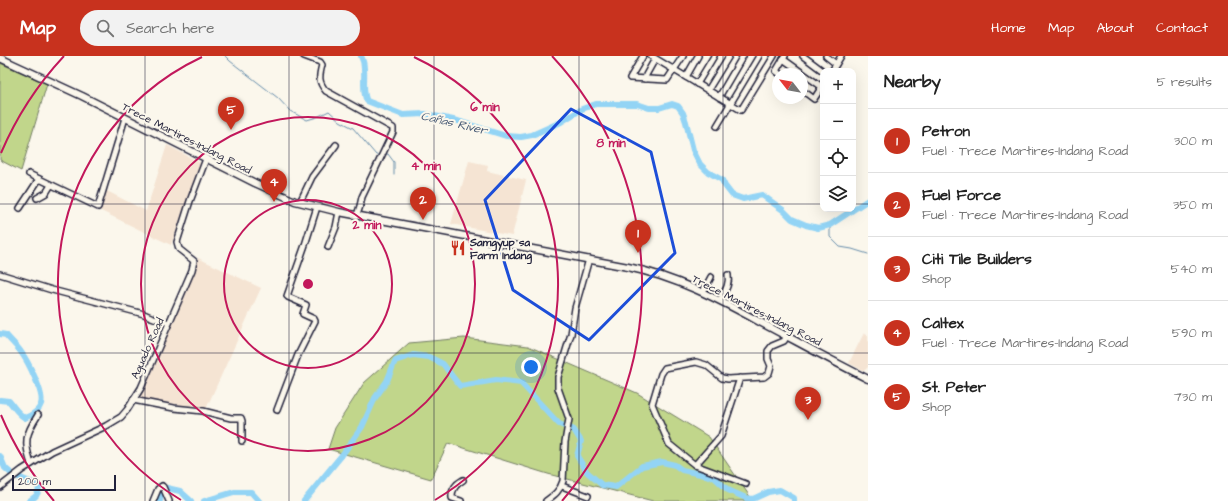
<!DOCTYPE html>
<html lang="en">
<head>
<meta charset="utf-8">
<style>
	body { margin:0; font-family:"Architects Daughter",sans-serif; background:#f2f2f2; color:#222 }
	.controls { position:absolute; right:12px; top:12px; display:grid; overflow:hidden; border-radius:8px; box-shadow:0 4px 16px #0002 }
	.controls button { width:36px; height:36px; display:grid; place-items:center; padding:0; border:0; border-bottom:1px solid #e0e0e0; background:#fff; color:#222; font:20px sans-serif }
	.compass { position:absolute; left:772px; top:12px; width:36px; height:36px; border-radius:50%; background:#fff; box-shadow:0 4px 16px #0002; rotate:301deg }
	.scale { position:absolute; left:12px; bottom:10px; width:104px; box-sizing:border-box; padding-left:4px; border:2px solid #22223b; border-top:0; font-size:11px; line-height:14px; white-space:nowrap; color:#22223b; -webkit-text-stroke:3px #fbf7ec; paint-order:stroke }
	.you { position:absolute; left:531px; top:311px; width:14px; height:14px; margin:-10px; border:3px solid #fff; border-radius:50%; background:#1a73e8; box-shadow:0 0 0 6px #1a73e833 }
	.badge { display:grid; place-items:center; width:26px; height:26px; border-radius:50%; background:#c8321e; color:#fff; font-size:13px; font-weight:700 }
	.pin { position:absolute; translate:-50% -33px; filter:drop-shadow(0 1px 2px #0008) }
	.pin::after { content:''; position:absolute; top:21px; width:14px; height:12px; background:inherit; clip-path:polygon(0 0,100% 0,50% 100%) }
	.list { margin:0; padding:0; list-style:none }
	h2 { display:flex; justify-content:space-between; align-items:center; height:52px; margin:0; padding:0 16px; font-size:17px }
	h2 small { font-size:13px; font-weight:400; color:#767676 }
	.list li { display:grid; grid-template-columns:26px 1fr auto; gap:12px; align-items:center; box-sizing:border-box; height:64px; padding:0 16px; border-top:1px solid #e0e0e0 }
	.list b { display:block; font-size:15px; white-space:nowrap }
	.list p { margin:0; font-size:13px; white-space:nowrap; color:#767676 }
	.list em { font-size:13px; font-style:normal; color:#767676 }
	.icon { flex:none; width:22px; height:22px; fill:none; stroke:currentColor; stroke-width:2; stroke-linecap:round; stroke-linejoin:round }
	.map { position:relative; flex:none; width:868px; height:445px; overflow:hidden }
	header { display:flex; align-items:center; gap:24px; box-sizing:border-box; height:56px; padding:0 20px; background:#c8321e; color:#fff }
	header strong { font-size:19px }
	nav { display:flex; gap:22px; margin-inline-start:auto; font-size:14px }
	.search { width:280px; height:36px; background:#f2f2f2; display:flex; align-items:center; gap:10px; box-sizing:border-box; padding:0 14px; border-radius:22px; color:#767676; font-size:15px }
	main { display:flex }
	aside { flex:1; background:#fff }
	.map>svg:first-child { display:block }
	.built { fill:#f5e4d3 }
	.green { fill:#c1d68b; stroke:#727c63 }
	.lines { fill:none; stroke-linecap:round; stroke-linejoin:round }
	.stream { stroke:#668dab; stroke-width:1 }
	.river { stroke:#93d4f5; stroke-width:6 }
	.minor-casing { stroke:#22223b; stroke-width:8 }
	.major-casing { stroke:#22223b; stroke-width:9 }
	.minor { stroke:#fbf7ec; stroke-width:5 }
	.major { stroke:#fbf7ec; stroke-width:6 }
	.marked { fill:none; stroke:#1d4ed8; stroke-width:3; stroke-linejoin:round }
	.grid { fill:none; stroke:#22223b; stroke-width:1; stroke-opacity:0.55 }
	.ring { fill:none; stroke:#c2185b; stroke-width:2 }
	.labels { text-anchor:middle; stroke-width:4; stroke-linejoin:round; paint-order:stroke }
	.street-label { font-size:11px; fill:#22223b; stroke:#fbf7ec }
	.poi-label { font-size:11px; font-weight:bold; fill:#22223b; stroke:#fbf7ec; text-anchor:start }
	.water-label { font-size:12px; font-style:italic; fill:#445773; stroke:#fbf7ec }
	.centre { fill:#c2185b; stroke:#fbf7ec; stroke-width:2 }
	.ring-label { font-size:12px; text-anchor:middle; font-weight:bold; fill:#c2185b; stroke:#fbf7ec; stroke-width:4; stroke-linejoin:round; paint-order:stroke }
</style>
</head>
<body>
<header>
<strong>Map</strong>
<div class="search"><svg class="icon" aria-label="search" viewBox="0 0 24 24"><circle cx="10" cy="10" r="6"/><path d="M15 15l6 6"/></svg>Search here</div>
<nav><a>Home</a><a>Map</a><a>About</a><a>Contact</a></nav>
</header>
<main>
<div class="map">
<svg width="868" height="445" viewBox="0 0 868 445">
	<rect width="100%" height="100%" fill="#fbf7ec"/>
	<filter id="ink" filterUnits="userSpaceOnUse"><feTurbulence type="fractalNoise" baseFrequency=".025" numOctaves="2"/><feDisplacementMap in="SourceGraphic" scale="8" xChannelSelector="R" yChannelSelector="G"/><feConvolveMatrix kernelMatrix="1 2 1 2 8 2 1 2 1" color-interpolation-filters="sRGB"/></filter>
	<g filter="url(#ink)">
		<g class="built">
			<path d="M167,89L201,107L171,189L99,154L105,134L146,155Z"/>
			<path d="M469,105L488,109L487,115L526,124L512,180L451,168Z"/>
			<path d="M198,202L261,232L206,353L138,342L169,275Z"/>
			<path d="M864,277L868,280V311L864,315L849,307Z"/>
		</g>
		<g class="green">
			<path d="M0,7L47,28L21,115L0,104Z"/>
			<path d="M464,282L528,290L637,337L709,381L753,445H653L548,418L448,387L431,423L328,393L335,372L364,327L409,287Z"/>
		</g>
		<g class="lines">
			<g class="stream">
				<path d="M225,0L230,5L278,42L290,55L307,64L317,61L329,55L340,65L353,72L376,99H380"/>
				<path d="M385,98H388L394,106V119"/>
				<path d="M830,169V181L840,191L852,193L868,198"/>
			</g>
			<g class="river">
				<path d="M361,0C363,4 364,8 364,13C365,23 362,37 367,45L403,59L425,58L458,65L506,80L521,81L532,79L561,66L582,53L596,48H637L649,52H659L672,48L678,50L683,57L686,66L693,94L700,108L708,116L722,124L725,130L732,139L743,143L762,139L783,154L792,163L806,169L818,172L830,169L868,144"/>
				<path d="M0,278L6,279C11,285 17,290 21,296C27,304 45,338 41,348C39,355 32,359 25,362C17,357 15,352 9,345L0,344"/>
				<path d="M570,372L574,374L581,385L577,400L587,416L602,429L616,431L642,410L662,406L675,409L682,414L714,421L728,434L746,442L753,443L768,436L780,434L794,442V445"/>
				<path d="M0,400L5,412L12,418"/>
				<path d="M18,421L35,428L39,432C38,440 35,441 29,445"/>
				<path d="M167,432L180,435L191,445"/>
				<path d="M160,445L161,440L163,437"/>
				<path d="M204,445L234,436H251L259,445"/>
				<path d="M304,445L342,399L362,371L375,342L387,325L395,305L413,299L429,301L443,308L452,320L460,330L496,324L521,327L559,368L564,370"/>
			</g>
			<defs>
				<g id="minor">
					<path d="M304,0L320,6L322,9C319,20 318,26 326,35L393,72V76L362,141L360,150L357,159"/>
					<path d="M643,0L630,22L667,24L683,0"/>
					<path d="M651,0L741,54L774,0"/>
					<path d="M803,0L823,15"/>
					<path d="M826,0L836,8"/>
					<path d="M783,3L822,31"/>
					<path d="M832,15L841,0"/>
					<path d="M780,18L776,15L785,0"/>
					<path d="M686,21L698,0"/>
					<path d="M645,23L646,19L655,3"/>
					<path d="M697,28L714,0"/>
					<path d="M708,34L729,0"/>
					<path d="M802,34L814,43L823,29"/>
					<path d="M719,41L743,0"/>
					<path d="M717,70L759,0"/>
					<path d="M29,118L98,151L125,62"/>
					<path d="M37,142L46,137L51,129"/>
					<path d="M300,146L312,121L336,89"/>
					<path d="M20,152L39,123"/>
					<path d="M328,191L336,171L339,156"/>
					<path d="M0,218L52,234L144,258C152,262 161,264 169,267"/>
					<path d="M703,236L711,221"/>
					<path d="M720,244C724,236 730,229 728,219"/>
					<path d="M133,344L174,352L203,355L231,362H241L242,365V385"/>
					<path d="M277,354L298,299L315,265L314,263L303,258L306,249L288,241L287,240L305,189L317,151"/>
					<path d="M31,408C24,386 25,379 38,359"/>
					<path d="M695,409L721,380L740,322"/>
					<path d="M746,428L695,409L669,388L652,348L661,318L665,312L696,306L706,309L722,322L728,323L764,321L769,317L771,310L768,303V295L772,290L784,285L787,280"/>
					<path d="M562,430L588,440"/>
					<path d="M0,431L22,414L52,395L106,370L121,361L127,354L141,332L192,214L194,205L179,193L177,186L190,145L206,103"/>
					<path d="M153,445L158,433L162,430L163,431L169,445"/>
					<path d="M461,445L452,442C451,434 456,428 463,424"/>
					<path d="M546,445C554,439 560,435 563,425L565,386L569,363L558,332V321L571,278L575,252L589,203"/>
				</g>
				<path id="major" d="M0,2L82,40L255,127L295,145L339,156L628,211C676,221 718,243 760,266C796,285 832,305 868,323"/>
			</defs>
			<use href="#minor" class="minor-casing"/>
			<use href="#major" class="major-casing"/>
			<use href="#minor" class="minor"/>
			<use href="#major" class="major"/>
		</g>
	</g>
	<path class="marked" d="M571,53L651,96L675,197L589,284L513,234L485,144Z"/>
	<path class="grid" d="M145,0V445M289,0V445M434,0V445M579,0V445M723,0V445M0,148H823M853,148H868M0,297H868"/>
	<g class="ring">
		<circle cx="308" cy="228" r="84"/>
		<circle cx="308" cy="228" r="167"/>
		<path d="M181 444A251 251 0 0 1 202 1M414 1A251 251 0 0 1 435 444"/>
		<path d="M54 445A334 334 0 0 1 1 359M1 97A334 334 0 0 1 64 0M552 0A334 334 0 0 1 562 445"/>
	</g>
	<defs>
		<symbol id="restaurant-bare" viewBox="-9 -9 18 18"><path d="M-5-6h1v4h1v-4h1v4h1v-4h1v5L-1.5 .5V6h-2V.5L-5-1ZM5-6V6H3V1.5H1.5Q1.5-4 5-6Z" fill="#c8321e" stroke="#fbf7ec" stroke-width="2.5" paint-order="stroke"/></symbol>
	</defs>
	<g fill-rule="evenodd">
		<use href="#restaurant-bare" x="447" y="181" width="22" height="22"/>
	</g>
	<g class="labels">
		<g class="street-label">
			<text transform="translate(187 82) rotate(27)" y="4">Trece Martires-Indang Road</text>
			<text transform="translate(757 254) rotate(27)" y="4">Trece Martires-Indang Road</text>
			<text transform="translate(147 292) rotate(-66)" y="4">Aguado Road</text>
		</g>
		<g class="poi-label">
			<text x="470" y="190">Samgyup sa<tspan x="470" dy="13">Farm Indang</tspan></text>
		</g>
		<g class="water-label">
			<text transform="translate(454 67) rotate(13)" y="4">Cañas River</text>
		</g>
	</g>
	<circle cx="308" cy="228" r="6" class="centre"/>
	<g class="ring-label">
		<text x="485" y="55">6 min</text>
		<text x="611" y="91">8 min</text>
		<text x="426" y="114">4 min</text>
		<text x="367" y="173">2 min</text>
	</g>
</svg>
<div class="controls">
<button>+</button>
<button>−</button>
<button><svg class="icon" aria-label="locate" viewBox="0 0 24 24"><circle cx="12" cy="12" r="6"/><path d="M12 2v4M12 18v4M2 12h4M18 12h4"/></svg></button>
<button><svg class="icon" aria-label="layers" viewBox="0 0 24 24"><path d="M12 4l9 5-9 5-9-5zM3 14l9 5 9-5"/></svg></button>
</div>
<svg class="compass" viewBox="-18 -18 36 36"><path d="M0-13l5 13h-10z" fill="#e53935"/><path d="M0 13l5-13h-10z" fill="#767676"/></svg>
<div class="scale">200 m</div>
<div class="you"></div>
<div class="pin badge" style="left:638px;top:197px">1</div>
<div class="pin badge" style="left:423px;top:164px">2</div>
<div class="pin badge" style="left:808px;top:364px">3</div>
<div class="pin badge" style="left:274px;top:146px">4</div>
<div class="pin badge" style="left:231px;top:74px">5</div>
</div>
<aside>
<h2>Nearby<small>5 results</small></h2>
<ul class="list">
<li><span class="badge">1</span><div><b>Petron</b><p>Fuel · Trece Martires-Indang Road</p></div><em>300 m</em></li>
<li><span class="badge">2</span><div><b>Fuel Force</b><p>Fuel · Trece Martires-Indang Road</p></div><em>350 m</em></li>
<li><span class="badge">3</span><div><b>Citi Tile Builders</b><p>Shop</p></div><em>540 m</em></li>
<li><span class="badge">4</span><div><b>Caltex</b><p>Fuel · Trece Martires-Indang Road</p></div><em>590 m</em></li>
<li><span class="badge">5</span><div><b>St. Peter</b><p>Shop</p></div><em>730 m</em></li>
</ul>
</aside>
</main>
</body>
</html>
